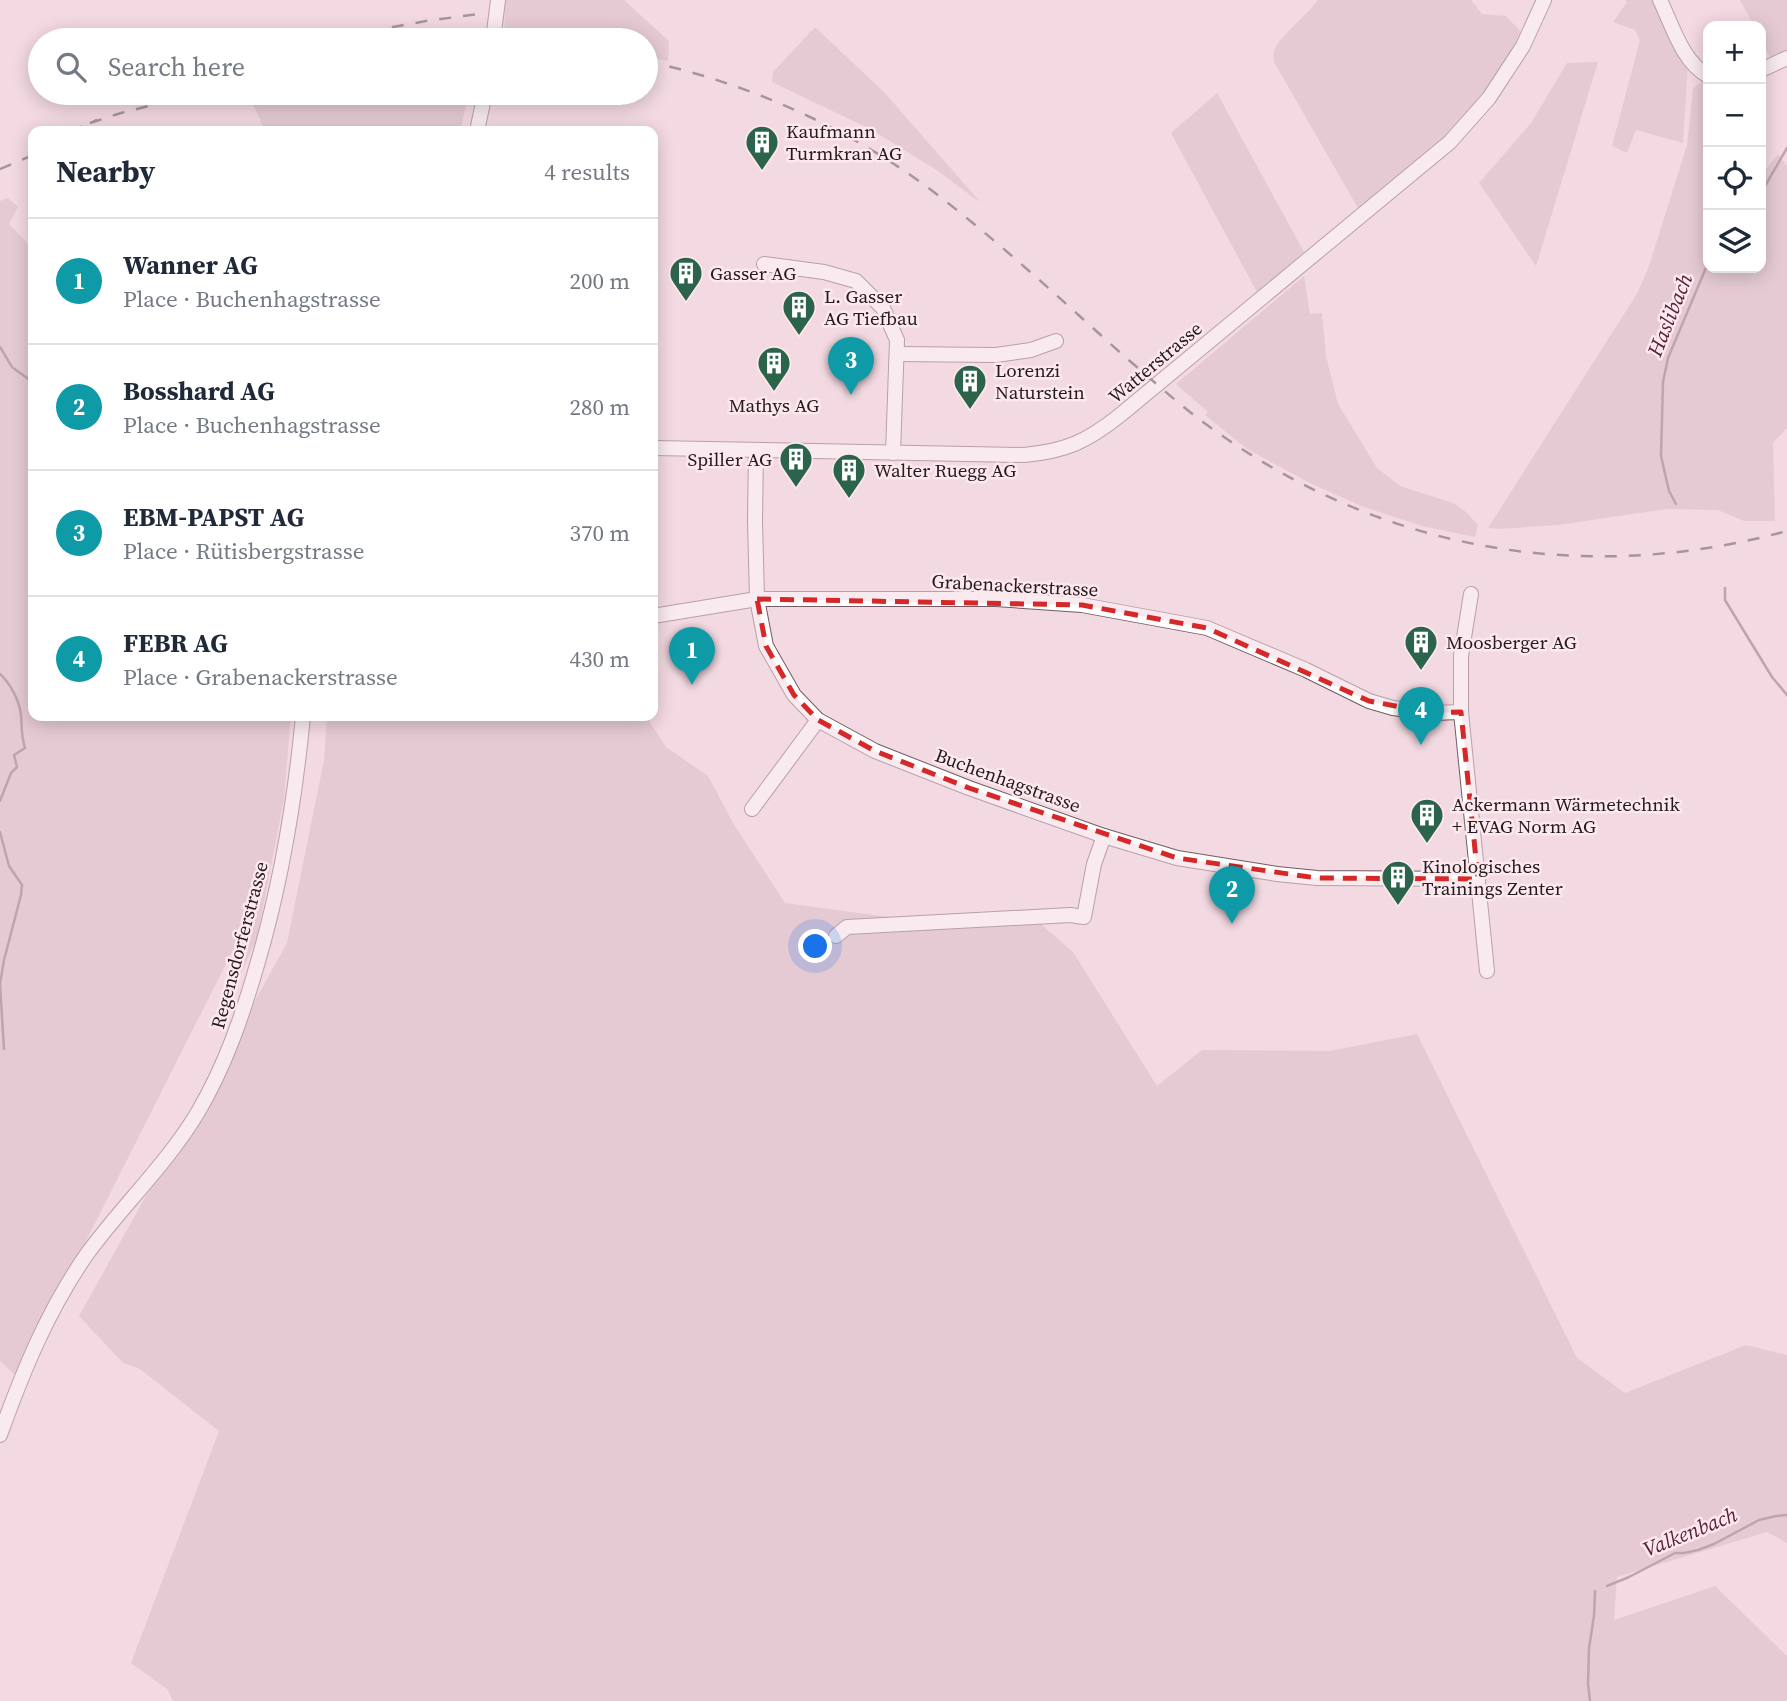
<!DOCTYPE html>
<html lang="en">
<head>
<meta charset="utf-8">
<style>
	body { margin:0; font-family:"Source Serif 4",serif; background:#f6f6f7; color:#1f2937 }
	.controls { position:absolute; right:21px; top:21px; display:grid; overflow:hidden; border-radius:14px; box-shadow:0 4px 18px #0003 }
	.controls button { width:63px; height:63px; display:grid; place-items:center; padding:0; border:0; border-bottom:2px solid #e0e1e3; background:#fff; color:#1f2937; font:35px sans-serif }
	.you { position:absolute; left:816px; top:947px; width:24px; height:24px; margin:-18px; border:5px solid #fff; border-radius:50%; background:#1a73e8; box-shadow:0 0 0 10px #1a73e833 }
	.badge { display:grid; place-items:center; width:46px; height:46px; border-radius:50%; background:#d93025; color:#fff; font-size:23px; font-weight:700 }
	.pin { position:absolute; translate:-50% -58px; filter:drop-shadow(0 2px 4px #0008) }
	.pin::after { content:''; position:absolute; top:37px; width:24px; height:21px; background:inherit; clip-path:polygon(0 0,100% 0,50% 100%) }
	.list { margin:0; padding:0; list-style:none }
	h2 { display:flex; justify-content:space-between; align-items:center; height:91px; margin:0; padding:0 28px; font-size:30px }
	h2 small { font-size:23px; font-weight:400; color:#747a83 }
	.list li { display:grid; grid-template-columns:46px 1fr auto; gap:21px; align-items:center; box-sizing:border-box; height:126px; padding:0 28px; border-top:2px solid #e0e1e3 }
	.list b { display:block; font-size:26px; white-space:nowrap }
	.list p { margin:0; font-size:23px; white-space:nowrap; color:#747a83 }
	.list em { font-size:23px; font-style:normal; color:#747a83 }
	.icon { flex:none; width:38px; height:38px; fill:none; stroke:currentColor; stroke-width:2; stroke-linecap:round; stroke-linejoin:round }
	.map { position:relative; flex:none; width:1787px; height:1701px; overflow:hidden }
	.search { position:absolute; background:#fff; box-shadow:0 4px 18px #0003; left:28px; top:28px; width:630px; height:77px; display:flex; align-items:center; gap:18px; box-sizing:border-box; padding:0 24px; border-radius:38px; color:#747a83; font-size:26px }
	.panel { position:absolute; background:#fff; box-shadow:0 4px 18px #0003; left:28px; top:126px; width:630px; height:595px; border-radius:14px }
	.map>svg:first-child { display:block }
	.green { fill:#d6b9c2 }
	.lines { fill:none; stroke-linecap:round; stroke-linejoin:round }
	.stream { stroke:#84646e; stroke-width:2.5 }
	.minor-casing { stroke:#725c63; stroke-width:16 }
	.minor { stroke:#fff; stroke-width:14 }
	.rail { stroke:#4f4347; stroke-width:2.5; stroke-dasharray:12 12; stroke-linecap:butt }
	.marked { fill:none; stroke:#d62828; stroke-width:5; stroke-dasharray:14 9; stroke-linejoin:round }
	.labels { text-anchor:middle; stroke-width:5; stroke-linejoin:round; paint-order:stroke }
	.poi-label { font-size:19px; fill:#241b1e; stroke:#fde8ee; text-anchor:start }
	.street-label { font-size:19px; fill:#241b1e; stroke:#fde8ee }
	.water-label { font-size:21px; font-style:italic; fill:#592137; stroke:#fde8ee }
</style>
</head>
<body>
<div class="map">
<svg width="1787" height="1701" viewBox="0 0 1787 1701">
	<rect width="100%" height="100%" fill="#f3d9e1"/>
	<g class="green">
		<path d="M505,0H624L669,41L668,61L646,57V40H504Z"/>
		<path d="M1318,0H1471L1482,14L1506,16L1521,32C1507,57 1494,82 1475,104C1441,144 1399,176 1359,210L1274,62C1274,61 1273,52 1274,51C1277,39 1309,13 1318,0Z"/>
		<path d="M1625,0H1656L1688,65L1683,143L1636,130L1627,153L1612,146L1640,40L1635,30L1613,22L1627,2Z"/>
		<path d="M1740,0H1787V52L1771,59L1761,40V26H1754Z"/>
		<path d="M815,27L884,92L981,203L938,171L872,130L772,82L773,72Z"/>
		<path d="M1598,62L1536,266L1479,183L1531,123L1567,63Z"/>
		<path d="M1704,81L1708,82V268H1761V161L1766,169L1778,154L1787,166V428L1773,443L1775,521H1744L1718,510L1667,509L1558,525L1500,529L1488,528L1638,292L1649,266L1687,145L1693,88Z"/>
		<path d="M254,93H469L460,131H265L249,95Z"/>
		<path d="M1217,93L1304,252L1257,292L1171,133Z"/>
		<path d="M8,198L18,207L9,224L33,249V716H291L284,799L257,938L239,978L233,950L81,1251L15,1375L0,1361V201Z"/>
		<path d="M1304,276L1310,314L1322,313L1326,356L1338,404L1377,468L1400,486L1453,503L1465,511L1478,525L1475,537L1422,526L1361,506L1310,483L1247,449L1205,415L1208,412L1176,384Z"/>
		<path d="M327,716H646L666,747L708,776L733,823L785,903L904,919L1029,914L1073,952L1157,1086L1202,1050L1330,1051L1417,1034L1577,1358L1625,1393L1746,1345L1787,1355V1543L1767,1532L1617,1577L1614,1620L1715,1586L1787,1656V1701H173L167,1689L131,1663L219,1431L140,1369L123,1363L79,1316L287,943L324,760Z"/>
	</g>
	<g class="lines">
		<g class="stream">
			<path d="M1761,193L1787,148"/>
			<path d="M0,347L12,367L31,381L33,385"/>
			<path d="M1676,504L1669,491L1661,456L1663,382L1668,358L1708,263"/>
			<path d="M1725,588V600L1772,677L1787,695"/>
			<path d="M0,674C10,683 19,700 21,714C22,726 21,736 25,748L14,755L17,767L11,773L0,801"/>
			<path d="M0,832L9,866L22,885L21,895L4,960L0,984L4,1049"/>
			<path d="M1607,1586L1629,1577L1675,1553H1684L1698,1550L1714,1544L1759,1520L1776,1516L1787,1515"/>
			<path d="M1590,1701L1588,1684L1589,1648L1594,1616L1595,1591"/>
		</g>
		<defs>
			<g id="minor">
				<path d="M1660,0C1673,27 1682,61 1708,76"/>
				<path d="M493,40L498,0"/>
				<path d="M1761,70L1787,58"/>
				<path d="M477,131L485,93"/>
				<path d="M764,264L824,272L856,281L883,308L897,340L893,453"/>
				<path d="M897,354L996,355L1031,350L1056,341"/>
				<path d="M653,448L1024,455C1066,451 1086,442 1119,416L1450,142L1489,98L1523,46L1544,0"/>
				<path d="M756,450L755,521L757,599L766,646L794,695L818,720L875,751L969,788L1104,836L1177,858L1277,874L1317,878L1478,879"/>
				<path d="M1471,594L1461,656V712L1487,971"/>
				<path d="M653,616L757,599H996L1082,605L1207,628L1306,670L1369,701L1393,708L1432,713L1461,712"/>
				<path d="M752,809L818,720"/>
				<path d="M836,936L847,927L1070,915L1084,917L1094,864L1104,836"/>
				<path d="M0,1435C23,1371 48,1310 87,1254C122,1206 167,1164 198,1112C225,1066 242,1017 257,965C281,884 295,800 303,716"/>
			</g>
		</defs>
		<use href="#minor" class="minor-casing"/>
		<use href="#minor" class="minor"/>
		<g class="rail">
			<path d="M321,40L426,21L478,14"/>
			<path d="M646,61C756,85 860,133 948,203C1009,251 1066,304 1124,356C1150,378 1176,402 1203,422C1375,550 1581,587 1787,531"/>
			<path d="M90,123L121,113L200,93"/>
			<path d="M71,131L97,120"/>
			<path d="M0,169L33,155"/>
		</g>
	</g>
	<path d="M0 0H1787V1701H0ZM757,599L1082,605L1207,628L1369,701L1432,713L1461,712L1478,879L1317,878L1177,858L969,788L875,751L818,720L794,695L766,646Z" fill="#f3d9e1" fill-opacity=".55" fill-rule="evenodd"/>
	<path class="marked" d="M757,599L1082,605L1207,628L1369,701L1432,713L1461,712L1478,879L1317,878L1177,858L969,788L875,751L818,720L794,695L766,646Z"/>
	<defs>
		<symbol id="building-pin" viewBox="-11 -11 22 30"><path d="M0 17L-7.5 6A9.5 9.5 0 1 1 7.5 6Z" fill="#2c634b" stroke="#fde8ee"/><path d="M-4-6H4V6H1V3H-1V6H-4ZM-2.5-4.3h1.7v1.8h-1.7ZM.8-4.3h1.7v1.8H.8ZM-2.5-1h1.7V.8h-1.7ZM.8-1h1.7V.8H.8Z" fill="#fff"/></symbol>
	</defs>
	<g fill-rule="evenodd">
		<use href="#building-pin" x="743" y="123" width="38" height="52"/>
		<use href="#building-pin" x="667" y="254" width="38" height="52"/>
		<use href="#building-pin" x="780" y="288" width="38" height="52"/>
		<use href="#building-pin" x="755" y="344" width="38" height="52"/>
		<use href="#building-pin" x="951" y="362" width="38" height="52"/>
		<use href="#building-pin" x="777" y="440" width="38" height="52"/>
		<use href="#building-pin" x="830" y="451" width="38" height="52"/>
		<use href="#building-pin" x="1402" y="623" width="38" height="52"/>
		<use href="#building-pin" x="1408" y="796" width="38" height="52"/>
		<use href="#building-pin" x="1379" y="858" width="38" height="52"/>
	</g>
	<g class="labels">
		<g class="poi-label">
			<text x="786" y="138">Kaufmann<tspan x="786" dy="22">Turmkran AG</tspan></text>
			<text x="710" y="280">Gasser AG</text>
			<text x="824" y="303">L. Gasser<tspan x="824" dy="22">AG Tiefbau</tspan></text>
			<text x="995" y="377">Lorenzi<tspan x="995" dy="22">Naturstein</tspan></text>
			<text x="774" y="412" text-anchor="middle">Mathys AG</text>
			<text x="772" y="466" text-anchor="end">Spiller AG</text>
			<text x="874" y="477">Walter Ruegg AG</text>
			<text x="1446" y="649">Moosberger AG</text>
			<text x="1452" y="811">Ackermann Wärmetechnik<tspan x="1452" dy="22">+ EVAG Norm AG</tspan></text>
			<text x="1422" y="873">Kinologisches<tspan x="1422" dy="22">Trainings Zenter</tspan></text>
		</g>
		<g class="street-label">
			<text transform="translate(1155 362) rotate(-40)" y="7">Watterstrasse</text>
			<text transform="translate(1015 585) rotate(3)" y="7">Grabenackerstrasse</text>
			<text transform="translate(1008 780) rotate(20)" y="7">Buchenhagstrasse</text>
			<text transform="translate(239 945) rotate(-75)" y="7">Regensdorferstrasse</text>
		</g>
		<g class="water-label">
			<text transform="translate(1670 315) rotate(-68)" y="7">Haslibach</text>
			<text transform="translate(1690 1532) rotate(-22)" y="7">Valkenbach</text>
		</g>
	</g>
</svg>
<div class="controls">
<button>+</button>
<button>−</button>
<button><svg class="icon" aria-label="locate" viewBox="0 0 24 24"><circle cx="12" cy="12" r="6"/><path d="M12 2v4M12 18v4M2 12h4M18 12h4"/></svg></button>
<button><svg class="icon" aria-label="layers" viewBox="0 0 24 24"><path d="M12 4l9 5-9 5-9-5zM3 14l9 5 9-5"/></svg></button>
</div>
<div class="you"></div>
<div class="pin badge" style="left:692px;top:685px;background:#0f9aa8">1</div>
<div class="pin badge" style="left:1232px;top:924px;background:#0f9aa8">2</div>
<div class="pin badge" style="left:851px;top:395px;background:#0f9aa8">3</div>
<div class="pin badge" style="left:1421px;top:745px;background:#0f9aa8">4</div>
<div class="search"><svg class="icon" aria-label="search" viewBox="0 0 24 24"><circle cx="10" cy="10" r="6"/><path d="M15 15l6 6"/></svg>Search here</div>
<section class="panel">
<h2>Nearby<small>4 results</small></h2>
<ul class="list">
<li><span class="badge" style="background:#0f9aa8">1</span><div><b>Wanner AG</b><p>Place · Buchenhagstrasse</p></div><em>200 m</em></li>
<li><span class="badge" style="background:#0f9aa8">2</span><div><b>Bosshard AG</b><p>Place · Buchenhagstrasse</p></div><em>280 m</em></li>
<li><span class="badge" style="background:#0f9aa8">3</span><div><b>EBM-PAPST AG</b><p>Place · Rütisbergstrasse</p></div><em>370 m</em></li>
<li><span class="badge" style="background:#0f9aa8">4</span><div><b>FEBR AG</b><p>Place · Grabenackerstrasse</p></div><em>430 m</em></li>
</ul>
</section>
</div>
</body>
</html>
